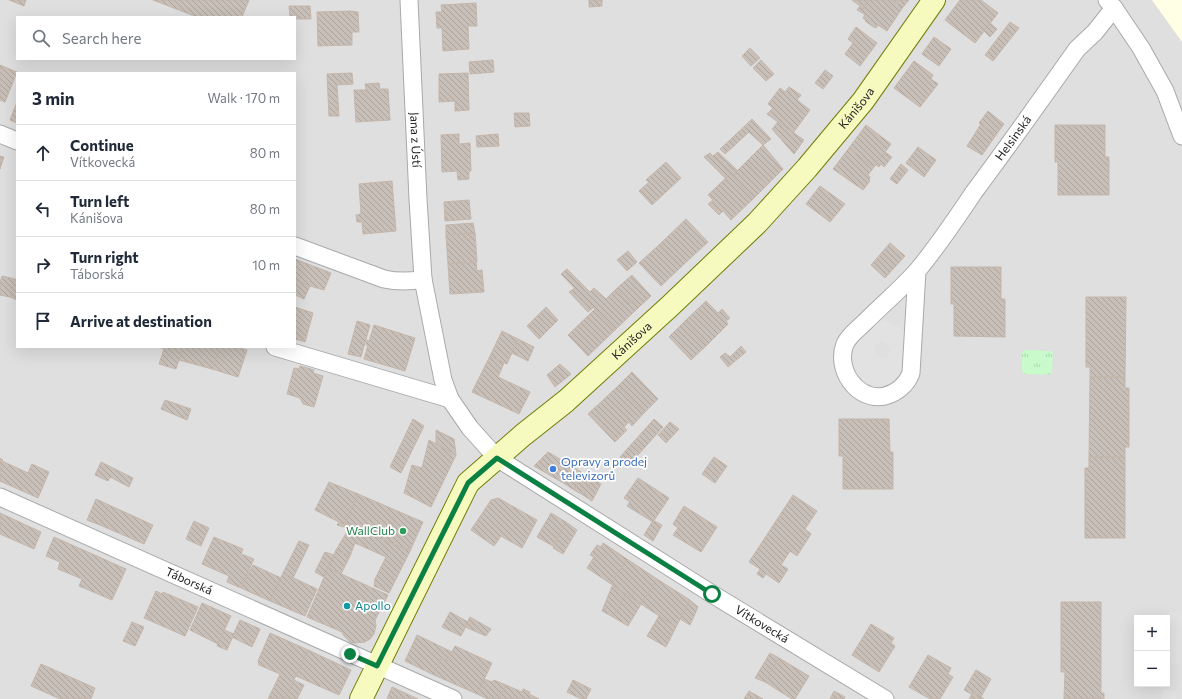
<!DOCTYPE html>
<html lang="en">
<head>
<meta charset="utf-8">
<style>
	body { margin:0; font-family:Commissioner,sans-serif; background:#f2f2f3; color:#1f2937 }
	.controls { position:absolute; right:12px; bottom:12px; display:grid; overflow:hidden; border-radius:0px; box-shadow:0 4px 16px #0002 }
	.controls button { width:36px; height:36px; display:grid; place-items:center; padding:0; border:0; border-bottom:1px solid #e0e1e3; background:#fff; color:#1f2937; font:20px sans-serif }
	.stop { position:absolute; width:12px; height:12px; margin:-9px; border:3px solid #0b8043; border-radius:50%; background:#fff }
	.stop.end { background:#0b8043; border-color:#fff; box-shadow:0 1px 4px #0008 }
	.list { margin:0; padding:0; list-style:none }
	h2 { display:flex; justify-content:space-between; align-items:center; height:52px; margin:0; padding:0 16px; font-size:17px }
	h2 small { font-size:13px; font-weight:400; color:#747a83 }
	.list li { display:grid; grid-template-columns:26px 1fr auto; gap:12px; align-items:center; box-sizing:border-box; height:56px; padding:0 16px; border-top:1px solid #e0e1e3 }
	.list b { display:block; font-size:15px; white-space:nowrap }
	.list p { margin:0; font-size:13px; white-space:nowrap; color:#747a83 }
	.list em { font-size:13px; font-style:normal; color:#747a83 }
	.icon { flex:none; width:22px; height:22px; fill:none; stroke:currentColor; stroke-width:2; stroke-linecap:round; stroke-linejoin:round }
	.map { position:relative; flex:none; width:1182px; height:699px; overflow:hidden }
	.search { position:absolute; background:#fff; box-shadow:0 4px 16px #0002; left:16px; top:16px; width:280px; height:44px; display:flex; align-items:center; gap:10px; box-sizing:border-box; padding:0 14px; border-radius:0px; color:#747a83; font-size:15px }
	.panel { position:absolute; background:#fff; box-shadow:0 4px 16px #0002; left:16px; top:72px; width:280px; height:276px; border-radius:0px }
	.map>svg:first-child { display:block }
	.residential { fill:#e0dfdf; fill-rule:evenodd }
	.education { fill:#ffffe5 }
	.park { fill:url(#park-tufts) }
	.parking { fill:#e2e2e2; fill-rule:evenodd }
	.building { fill:url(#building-back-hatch); stroke:#c4b6ab }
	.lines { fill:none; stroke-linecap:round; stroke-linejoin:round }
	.street-casing { stroke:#a9a9a9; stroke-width:19 }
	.secondary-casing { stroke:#707d05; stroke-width:24 }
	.street { stroke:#fff; stroke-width:17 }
	.secondary { stroke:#f7fabf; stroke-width:22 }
	.route { stroke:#0b8043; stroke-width:5 }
	.shop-dot { fill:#3f7fe0; stroke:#fff; stroke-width:1.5 }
	.leisure-dot { fill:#2e9e5b; stroke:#fff; stroke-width:1.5 }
	.culture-dot { fill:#0f9aa8; stroke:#fff; stroke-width:1.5 }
	.labels { text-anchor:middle; stroke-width:3.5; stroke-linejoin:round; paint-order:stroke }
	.street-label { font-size:12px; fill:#222; stroke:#fff }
	.shop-label { font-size:12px; fill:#366cbe; stroke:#fff; text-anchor:start }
	.leisure-label { font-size:12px; fill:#27864d; stroke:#fff; text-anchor:end }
	.culture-label { font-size:12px; fill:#0d838f; stroke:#fff; text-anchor:start }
</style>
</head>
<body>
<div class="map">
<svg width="1182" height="699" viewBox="0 0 1182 699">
	<defs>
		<pattern id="park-tufts" width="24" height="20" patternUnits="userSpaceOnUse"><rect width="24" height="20" fill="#c8facc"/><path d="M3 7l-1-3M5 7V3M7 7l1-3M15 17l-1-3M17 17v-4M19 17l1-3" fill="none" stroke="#acd6af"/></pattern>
		<pattern id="building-back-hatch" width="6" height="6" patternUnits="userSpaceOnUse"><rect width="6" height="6" fill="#c7bfb8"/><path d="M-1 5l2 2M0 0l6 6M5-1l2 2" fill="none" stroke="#aba49e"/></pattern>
	</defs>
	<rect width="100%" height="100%" fill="#f2efe9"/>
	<path class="residential" d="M0,0H1182V699H0ZM17,17H295V59H17ZM17,73H295V347H17ZM1137,618H1167V684H1137Z"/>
	<path class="education" d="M1152,0H1182V42Z"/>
	<path class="park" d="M1025,350L1050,351L1053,353L1052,373L1049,375L1024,374L1022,371V353Z"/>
	<g class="parking">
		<path d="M878,317L907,331L905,368L901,375L895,380L888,385L880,386L866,384L859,380L852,369L851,361L852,349L856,338ZM882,341L889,346L890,351L888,356L883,359L876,356L874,351L875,345Z"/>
		<path d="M1169,612L1182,613L1181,665L1167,664V632Z"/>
		<path d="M1162,689L1177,691L1175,699H1161Z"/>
	</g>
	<g class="building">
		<path d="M9,0H26L24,6Z"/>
		<path d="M153,0H249L242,17H197Z"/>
		<path d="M589,0H602V6L589,7Z"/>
		<path d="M852,0H867L868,1L861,12L857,10L860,6Z"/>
		<path d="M869,0H893L903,7L887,31L878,25L876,28L872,26L865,21L866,20L863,18L865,15L861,12Z"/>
		<path d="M893,0H909L903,7Z"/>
		<path d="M960,0H981L998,13L975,43L945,20Z"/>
		<path d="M476,3L477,26H468L469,49L443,51L442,28H437L436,12H442L441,5Z"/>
		<path d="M289,6H310L311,19H295V17H290Z"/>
		<path d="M351,11L358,12L359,32H352V45L318,46L317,12Z"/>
		<path d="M1010,22L1019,28L993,61L985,55Z"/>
		<path d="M990,23L997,29L990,37L984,31Z"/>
		<path d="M856,27L877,43L860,66L845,54L853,43L848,39Z"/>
		<path d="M934,37L951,49L939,66L922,54Z"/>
		<path d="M750,48L760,58L751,66L742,56Z"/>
		<path d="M493,60L494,72L470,74L469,62Z"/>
		<path d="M761,60L774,74L766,81L753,68Z"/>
		<path d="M914,61L933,75L931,79L938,84L920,107L894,88Z"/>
		<path d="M0,65L17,72L5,102L0,100Z"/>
		<path d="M825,70L833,76L823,89L815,83Z"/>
		<path d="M352,73L353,84L337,85L339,116H329L327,74Z"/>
		<path d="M468,73L469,110L455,111V101L439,102V74Z"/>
		<path d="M379,83L380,89H388L390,120L356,122L354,90H366L365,84Z"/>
		<path d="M789,87L801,95L797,100L810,110L793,133L767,114L773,108L768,104L780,88L785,92Z"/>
		<path d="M17,102V123L10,120Z"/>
		<path d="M988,111L1004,124L996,135L979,123Z"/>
		<path d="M514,113H529L530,126L515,127Z"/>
		<path d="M752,119L771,139L763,145L749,132L735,145L730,140Z"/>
		<path d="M778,122L804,140L794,154L772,129Z"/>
		<path d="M981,124L996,135L982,155L967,146Z"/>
		<path d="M866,125L891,144L874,167L849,148Z"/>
		<path d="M1055,125H1105V157H1109V195H1058V162H1055Z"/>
		<path d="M459,134V144L470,143L471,171H469V179L458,180L457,171L442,172L441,135Z"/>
		<path d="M498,134L499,146L477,147L476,136Z"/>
		<path d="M730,140L735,145L725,154L720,149Z"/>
		<path d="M763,145L783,169L767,185L746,162Z"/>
		<path d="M918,147L936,160L924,177L906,163Z"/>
		<path d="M849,148L874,167L868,175L870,177L869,180L870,181L863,190L833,169Z"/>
		<path d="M718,152L737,170L732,176L713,156Z"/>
		<path d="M885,152L892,157L884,167L881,164L879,167L875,164Z"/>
		<path d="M710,153L730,174L725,178L704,157Z"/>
		<path d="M0,156L4,157L0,169Z"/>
		<path d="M666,162L681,178L652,205L639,191L649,182L646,180Z"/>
		<path d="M746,162L767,185L753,199L732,176Z"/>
		<path d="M901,164L908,170L897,184L890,179Z"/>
		<path d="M730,174L753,199L731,220L723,211L719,215L708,204L713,200L708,195Z"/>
		<path d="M392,181L396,231L363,234L362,222H357L356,215L361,214L359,184Z"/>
		<path d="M820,186L845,204L830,222L806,204Z"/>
		<path d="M469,200L471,219L445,221L444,202Z"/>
		<path d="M686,219L708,242L682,266L660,244Z"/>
		<path d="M473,223L475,233L446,235V225Z"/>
		<path d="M475,233L477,262L448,264L446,235Z"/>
		<path d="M890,243L905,256L885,278L871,265Z"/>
		<path d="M660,244L682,266L661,286L639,263Z"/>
		<path d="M628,251L637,262L627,271L617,260Z"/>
		<path d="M295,259L331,273L324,290L310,286L295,280Z"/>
		<path d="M476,262L477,271L482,270L484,292L450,294L448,264Z"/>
		<path d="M951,267H1001V299H1005V337L954,336V304H951Z"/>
		<path d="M567,269L590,292L594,288L606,299L616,289L629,304L633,300L639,307L615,330L561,274Z"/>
		<path d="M632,275L651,296L639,307L633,300L629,304L616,289Z"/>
		<path d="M2,276L15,279L10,297L0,295V282Z"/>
		<path d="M15,279L17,280V300L10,297Z"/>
		<path d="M295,280L310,286L304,299L295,295Z"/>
		<path d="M575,288L594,307L588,312L569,292Z"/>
		<path d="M1086,297H1126L1125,377H1090V367H1086Z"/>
		<path d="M706,301L718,313L722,309L730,318L726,321L728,324L707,345L685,321Z"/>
		<path d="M295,307L313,313L305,342L295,339Z"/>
		<path d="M546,307L558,320L539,339L527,326Z"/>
		<path d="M595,309L615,330L588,356L568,335Z"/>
		<path d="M357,321L370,325L361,357L348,354Z"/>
		<path d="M685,321L707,345L691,360L669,337Z"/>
		<path d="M374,325L415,338L405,371L364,359L368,345H366L367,340L369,341Z"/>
		<path d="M502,331L518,339L507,364L490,356Z"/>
		<path d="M518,339L534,347L528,361L512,353Z"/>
		<path d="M741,346L746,352L728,367L720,357L725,353L730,357Z"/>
		<path d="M159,347H183L176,369L159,364L164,349Z"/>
		<path d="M183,347H220L212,369L179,360Z"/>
		<path d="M220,347H235L247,350L238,377L212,369Z"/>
		<path d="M490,356L504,363L498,377L530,392L519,414L472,392Z"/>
		<path d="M560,364L571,374L555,387L547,375Z"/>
		<path d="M300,366L314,370L313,373L323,376L314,407L303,404L300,398L287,394L294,368L299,369Z"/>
		<path d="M632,372L658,399L644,413L618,386Z"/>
		<path d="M1090,377H1125V388H1129V447H1125V457H1089Z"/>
		<path d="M618,386L644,413L632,426L629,422L624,427L627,430L615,442L588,414Z"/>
		<path d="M165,400L191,409L187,420L161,409Z"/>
		<path d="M413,419L424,426L401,473L390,467Z"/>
		<path d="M654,419L663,427L629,465L620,457Z"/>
		<path d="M839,419H889L890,452H893V489H843V456H839Z"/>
		<path d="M670,422L679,429L666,443L658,435Z"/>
		<path d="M436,430L454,439L456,455L436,443Z"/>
		<path d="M429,440L456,455L431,507L404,493L412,465L422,468Z"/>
		<path d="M548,452L575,468L565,484L534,466Z"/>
		<path d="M714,457L727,466L715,483L702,474Z"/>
		<path d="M1089,457H1125V538H1085V468H1089Z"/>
		<path d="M0,458L3,460L2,461L28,473L32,464L49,472L38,498L0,481Z"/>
		<path d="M101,462L133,478L129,487L110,477L108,481L95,475Z"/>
		<path d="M575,468L584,474L574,490L565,484Z"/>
		<path d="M584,474L593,479L583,495L574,490Z"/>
		<path d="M638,478L669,498L653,522L627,506L630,502L624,498Z"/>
		<path d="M593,479L601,484L592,501L583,495Z"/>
		<path d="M329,482L358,494L344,527L337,525L339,522L315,510Z"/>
		<path d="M358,494L423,522L410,551L345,523Z"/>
		<path d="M793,495L817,511L805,529L811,534L797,556L790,551L781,565L788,569L779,583L766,574L763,578L757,574L760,569L749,562Z"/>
		<path d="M498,498L537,520L522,548L501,536L494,546L471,530L491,500Z"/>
		<path d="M96,499L109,505L100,525L87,520Z"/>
		<path d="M109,505L153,525L144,544L100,525Z"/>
		<path d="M684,506L717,527L701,552L673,535L678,528L673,524Z"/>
		<path d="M0,513L41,532L34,549L0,534Z"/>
		<path d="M551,513L566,522L553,546L537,537Z"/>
		<path d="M194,521L209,528L201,546L186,539Z"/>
		<path d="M654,521L662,525L653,541L644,535L652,522H653Z"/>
		<path d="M566,522L577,530L563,554L553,548Z"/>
		<path d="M345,523L410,551L389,593L374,586L375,579L386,557L355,543L350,556L336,550L348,530L344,527Z"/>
		<path d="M54,537L126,569L112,600L79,586L82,579L58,569L60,562L46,556Z"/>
		<path d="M214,537L243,549L241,554L254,559L241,588L227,582L229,576L202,564Z"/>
		<path d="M299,541L309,545L293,578L283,573Z"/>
		<path d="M603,543L627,559L611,584L587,568L594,557L590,555L597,545L601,547Z"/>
		<path d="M336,550L350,556L341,574L328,568Z"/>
		<path d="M325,552L334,555L324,577L315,572Z"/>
		<path d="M627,559L657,579L641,604L611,584Z"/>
		<path d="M253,565L281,578L270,601L241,588Z"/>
		<path d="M328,568L388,595L375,620L376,625L374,634L370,639L365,642L355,643L350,642L344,636L342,632L307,617Z"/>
		<path d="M283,573L317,589L305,616L270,601Z"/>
		<path d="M657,579L690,600L676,627L641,604Z"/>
		<path d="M612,586L626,594L613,617L602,611Z"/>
		<path d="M156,591L162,594L163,592L198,607L185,636L144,618Z"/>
		<path d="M626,594L641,604L628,626L613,617Z"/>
		<path d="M690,600L698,607L690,625L680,619Z"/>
		<path d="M1061,602H1101V693H1104V699H1064L1065,672H1061Z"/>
		<path d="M202,603L231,616L218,644L190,630Z"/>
		<path d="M450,612L468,622L461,636L442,627Z"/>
		<path d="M659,616L676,627L666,647L647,636Z"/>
		<path d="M470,617L491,629L486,636L465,627Z"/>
		<path d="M240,620L260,629L252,647L232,637Z"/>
		<path d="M132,622L144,627L135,646L123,641Z"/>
		<path d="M871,624L894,638L891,643L895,646L879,672L852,655Z"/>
		<path d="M224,630L234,634L227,650L217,646Z"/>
		<path d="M270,633L308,650L285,699H268L280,674L259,665L258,661Z"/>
		<path d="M417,635L452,652L447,661L441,658L434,675L405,661Z"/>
		<path d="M455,646L492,663L477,694L434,675L441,658L447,661Z"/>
		<path d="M308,650L351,670L339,695L296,676Z"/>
		<path d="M770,653L779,658L765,682L755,678Z"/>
		<path d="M928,655L951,668L948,674L953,677L940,699H930L909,687Z"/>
		<path d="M779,658L809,676L795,699H792L765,682Z"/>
		<path d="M41,664L95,688L91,699H60L31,686Z"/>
		<path d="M976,670L991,679L981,697L973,692L971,694L964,690Z"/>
		<path d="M484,679L492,682L494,680L506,685L499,699H488L477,694Z"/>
		<path d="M294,680L304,685L297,699H285Z"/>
		<path d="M573,680L591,689L586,699H581L567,692Z"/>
		<path d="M506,685L522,692L523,689L530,692L529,694L539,699H499Z"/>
		<path d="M392,687L418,699H387Z"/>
		<path d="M749,691L763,699H744Z"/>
		<path d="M834,691L845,697L844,699H830Z"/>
		<path d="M973,692L981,697L984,699H969Z"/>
	</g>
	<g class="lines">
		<defs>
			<g id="street">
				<path id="s1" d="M409,0L418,199L423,279L443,380L450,399L470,428L497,458L712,594L885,699"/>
				<path d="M1107,0L1114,8L1141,48L1165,91L1182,136"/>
				<path d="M0,134L17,141"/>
				<path d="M295,246L384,279C398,282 409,282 423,279"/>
				<path id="s2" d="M917,271L911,373C907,384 897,393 885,396C857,402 835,369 845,344C849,335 858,329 865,322C882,305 901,289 917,271C938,246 956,219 974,192C1009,145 1043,97 1077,49L1095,32L1114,8"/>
				<path d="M275,347L450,399"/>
				<path id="s3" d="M0,497L453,699"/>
			</g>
			<g id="secondary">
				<path id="s4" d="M361,699L468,483L523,435L566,401L670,306L757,223L807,168L863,101L934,0"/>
			</g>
		</defs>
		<use href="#street" class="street-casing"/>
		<use href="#secondary" class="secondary-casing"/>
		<use href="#street" class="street"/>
		<use href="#secondary" class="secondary"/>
	</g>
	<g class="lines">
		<path class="route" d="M350,654L377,666L468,483L497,458L712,594"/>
	</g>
	<circle class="shop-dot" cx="553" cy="469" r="4"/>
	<circle class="leisure-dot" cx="403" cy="531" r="4"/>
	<circle class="culture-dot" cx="347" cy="606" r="4"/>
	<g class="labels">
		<g class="street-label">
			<text dy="4" stroke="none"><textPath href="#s4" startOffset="782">Kánišova</textPath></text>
			<text dy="4" stroke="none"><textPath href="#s2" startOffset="484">Helsinská</textPath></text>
			<text dy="4" stroke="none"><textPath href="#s1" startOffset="140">Jana z Ústí</textPath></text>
			<text dy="4" stroke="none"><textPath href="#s4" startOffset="458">Kánišova</textPath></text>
			<text dy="4" stroke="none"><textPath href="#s3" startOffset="207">Táborská</textPath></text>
			<text dy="4" stroke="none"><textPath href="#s1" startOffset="791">Vítkovecká</textPath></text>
		</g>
		<g class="shop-label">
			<text x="561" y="466">Opravy a prodej<tspan x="561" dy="14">televizorů</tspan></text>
		</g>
		<g class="leisure-label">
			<text x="395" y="535">WallClub</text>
		</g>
		<g class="culture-label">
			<text x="355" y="610">Apollo</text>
		</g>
	</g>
</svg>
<div class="controls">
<button>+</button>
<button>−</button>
</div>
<div class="stop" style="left:712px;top:594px"></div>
<div class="stop end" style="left:350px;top:654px"></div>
<div class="search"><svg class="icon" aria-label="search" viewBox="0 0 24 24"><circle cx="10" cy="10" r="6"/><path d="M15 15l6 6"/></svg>Search here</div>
<section class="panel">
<h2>3 min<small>Walk · 170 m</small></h2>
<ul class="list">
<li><svg class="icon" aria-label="ahead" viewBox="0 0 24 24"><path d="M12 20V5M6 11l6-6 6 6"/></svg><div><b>Continue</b><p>Vítkovecká</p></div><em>80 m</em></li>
<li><svg class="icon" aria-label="left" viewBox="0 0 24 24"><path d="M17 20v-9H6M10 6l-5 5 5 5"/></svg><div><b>Turn left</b><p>Kánišova</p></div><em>80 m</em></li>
<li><svg class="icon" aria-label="right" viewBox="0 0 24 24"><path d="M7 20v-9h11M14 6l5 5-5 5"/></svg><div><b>Turn right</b><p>Táborská</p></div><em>10 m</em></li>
<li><svg class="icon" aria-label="arrive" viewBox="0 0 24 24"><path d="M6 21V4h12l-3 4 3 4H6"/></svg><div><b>Arrive at destination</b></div></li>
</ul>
</section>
</div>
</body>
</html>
